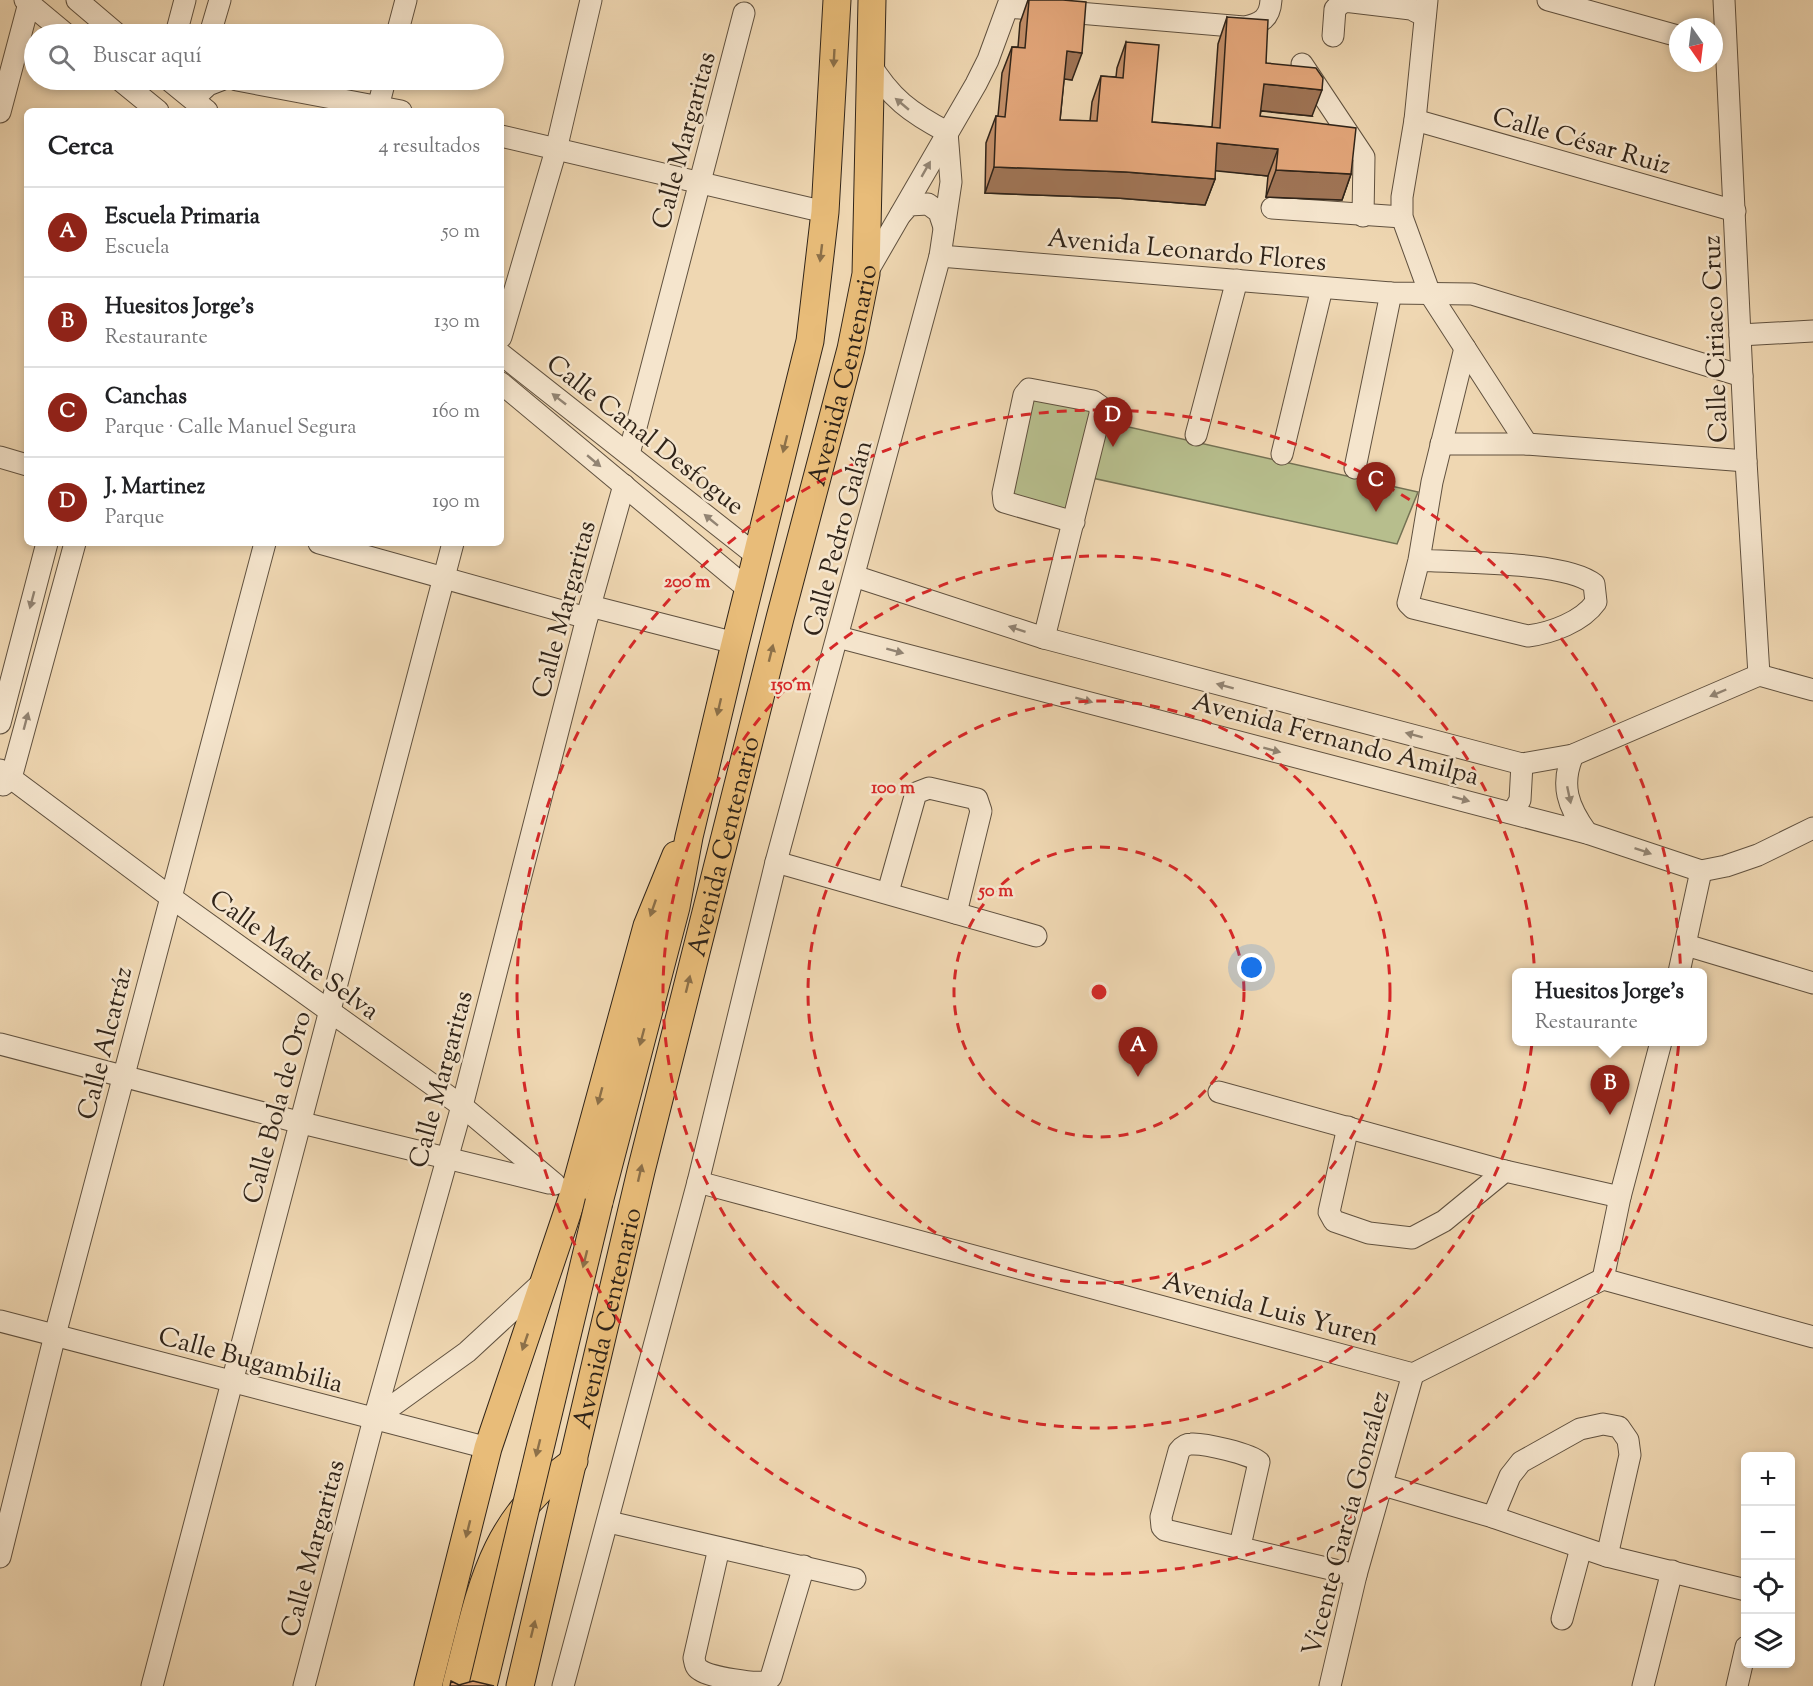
<!DOCTYPE html>
<html lang="es">
<head>
<meta charset="utf-8">
<style>
	body { margin:0; font-family:"Sorts Mill Goudy",serif; background:#f2f2f2; color:#202124 }
	.controls { position:absolute; right:18px; bottom:18px; display:grid; overflow:hidden; border-radius:9px; box-shadow:0 3px 9px #0003 }
	.controls button { width:54px; height:54px; display:grid; place-items:center; padding:0; border:0; border-bottom:2px solid #e0e0e0; background:#fff; color:#202124; font:30px sans-serif }
	.compass { position:absolute; left:1669px; top:18px; width:54px; height:54px; border-radius:50%; background:#fff; box-shadow:0 3px 9px #0003; rotate:166deg }
	.you { position:absolute; left:1252px; top:968px; width:21px; height:21px; margin:-15px; border:4px solid #fff; border-radius:50%; background:#1a73e8; box-shadow:0 0 0 9px #1a73e833 }
	.badge { display:grid; place-items:center; width:39px; height:39px; border-radius:50%; background:#8f2418; color:#fff; font-size:20px; font-weight:700 }
	.pin { position:absolute; translate:-50% -50px; filter:drop-shadow(0 2px 3px #0008) }
	.pin::after { content:''; position:absolute; top:32px; width:21px; height:18px; background:inherit; clip-path:polygon(0 0,100% 0,50% 100%) }
	.popup { position:absolute; left:1512px; top:968px; width:195px; height:78px; box-sizing:border-box; display:grid; place-content:center; border-radius:9px; background:#fff; filter:drop-shadow(0 2px 4px #0005); font-size:20px; white-space:nowrap; color:#757577 }
	.popup b { font-size:22px; color:#202124 }
	.popup::after { content:''; position:absolute; left:50%; top:100%; margin-left:-12px; border:12px solid transparent; border-top-color:#fff }
	.list { margin:0; padding:0; list-style:none }
	h2 { display:flex; justify-content:space-between; align-items:center; height:78px; margin:0; padding:0 24px; font-size:26px }
	h2 small { font-size:20px; font-weight:400; color:#757577 }
	.list li { display:grid; grid-template-columns:39px 1fr auto; gap:18px; align-items:center; box-sizing:border-box; height:90px; padding:0 24px; border-top:2px solid #e0e0e0 }
	.list b { display:block; font-size:22px; white-space:nowrap }
	.list p { margin:0; font-size:20px; white-space:nowrap; color:#757577 }
	.list em { font-size:20px; font-style:normal; color:#757577 }
	.icon { flex:none; width:33px; height:33px; fill:none; stroke:currentColor; stroke-width:2; stroke-linecap:round; stroke-linejoin:round }
	.map { position:relative; flex:none; width:1813px; height:1686px; overflow:hidden }
	.search { position:absolute; background:#fff; box-shadow:0 3px 9px #0003; left:24px; top:24px; width:480px; height:66px; display:flex; align-items:center; gap:15px; box-sizing:border-box; padding:0 21px; border-radius:33px; color:#757577; font-size:22px }
	.panel { position:absolute; background:#fff; box-shadow:0 3px 9px #0003; left:24px; top:108px; width:480px; height:438px; border-radius:9px }
	.map>svg:first-child { display:block }
	.green { fill:#b7be8d; stroke:#747153; stroke-width:1.5 }
	.lines { fill:none; stroke-linecap:round; stroke-linejoin:round }
	.minor-casing { stroke:#60513f; stroke-width:23 }
	.major-casing { stroke:#302419; stroke-width:29 }
	.minor { stroke:#f5e5cd; stroke-width:21 }
	.major { stroke:#e8bc79; stroke-width:27 }
	.major-bridge-casing { stroke:#302419; stroke-width:29; stroke-linecap:butt }
	.major-bridge { stroke:#e8bc79; stroke-width:27 }
	.wall { fill:#c38f69; stroke:#302419; stroke-width:1.5 }
	.shaded-wall { fill:#9f7455; stroke:#302419; stroke-width:1.5 }
	.building { fill:#e3a67a; stroke:#302419; stroke-width:1.5 }
	.oneway { fill:#8c7049 }
	.oneway2 { fill:#928473 }
	.ring { fill:none; stroke:#d62828; stroke-width:3; stroke-dasharray:10 8 }
	.labels { text-anchor:middle; stroke-width:5; stroke-linejoin:round; paint-order:stroke }
	.street-label { font-size:26px; fill:#302419; stroke:#f5e5cd }
	.centre { fill:#d62828; stroke:#f5e5cd; stroke-width:3 }
	.ring-label { font-size:18px; text-anchor:middle; font-weight:bold; fill:#d62828; stroke:#f5e5cd; stroke-width:5; stroke-linejoin:round; paint-order:stroke }
</style>
</head>
<body>
<div class="map">
<svg width="1813" height="1686" viewBox="0 0 1813 1686">
	<rect width="100%" height="100%" fill="#efd7b2"/>
	<filter id="stains"><feTurbulence type="fractalNoise" baseFrequency=".00333" numOctaves="4"/><feColorMatrix values="0 0 0 0 .2 0 0 0 0 .09 0 0 0 0 .02 0 0 0 .5 -.17"/></filter>
	<radialGradient id="worn" r=".72"><stop offset=".6" stop-color="#630" stop-opacity="0"/><stop offset="1" stop-color="#630" stop-opacity=".3"/></radialGradient>
	<path class="green" d="M1023,392L1094,412L1093,419L1418,492L1397,544L1078,475L1065,518L997,498Z"/>
	<g class="lines">
		<defs>
			<g id="minor">
				<path d="M25,0L66,34"/>
				<path d="M77,0L117,34"/>
				<path d="M1427,0L1415,120L1402,197V217L1430,294L1527,444"/>
				<path d="M1548,0L1678,36"/>
				<path d="M1724,0L1746,461L1759,675"/>
				<path d="M1008,7L1244,27C1261,24 1270,18 1271,0"/>
				<path d="M176,34L185,0"/>
				<path d="M210,34L220,0"/>
				<path d="M397,34L406,0"/>
				<path d="M1333,36L1335,9L1344,1L1411,9L1425,16"/>
				<path d="M869,62C890,98 911,113 947,132"/>
				<path d="M1302,64L1364,157L1363,216"/>
				<path d="M120,80L158,111"/>
				<path d="M169,80L207,111"/>
				<path d="M237,80L401,111"/>
				<path d="M193,99L208,85L221,80"/>
				<path d="M377,111L385,80"/>
				<path d="M0,112L29,3"/>
				<path d="M1415,120L1735,211"/>
				<path d="M501,136L825,212"/>
				<path d="M1272,208L1402,217"/>
				<path d="M901,214L909,205L928,204L939,212L944,227"/>
				<path d="M940,256L1391,293L1472,294L1742,376"/>
				<path d="M866,274L976,84L988,60L1010,0"/>
				<path d="M1740,335L1813,331"/>
				<path d="M501,337L556,150L591,0"/>
				<path d="M501,354L757,556"/>
				<path d="M501,383L748,589"/>
				<path d="M1196,435L1237,280"/>
				<path d="M1441,444H1527L1746,461"/>
				<path d="M629,454L744,13"/>
				<path d="M1282,454L1322,288"/>
				<path d="M0,457L27,465"/>
				<path d="M1355,468L1391,293"/>
				<path d="M319,543L587,618"/>
				<path d="M1419,560C1459,563 1565,561 1594,584L1596,602C1582,622 1551,633 1528,636L1413,608L1408,603L1419,560L1432,482L1465,348"/>
				<path d="M854,576L1044,638L1522,764L1573,755L1759,675L1813,690"/>
				<path d="M590,606L735,643"/>
				<path d="M838,637L1587,833L1701,871L1726,866L1758,855L1813,828"/>
				<path d="M1044,638L1100,414V406L1093,401L1029,389L1024,395L1003,493L1004,502L1074,522"/>
				<path d="M0,723L47,543"/>
				<path d="M1573,755C1560,785 1568,807 1587,833"/>
				<path d="M0,770L169,896L462,1106L555,1184"/>
				<path d="M3,785L11,778L75,543"/>
				<path d="M1513,812L1520,800L1522,764"/>
				<path d="M776,862L1036,936"/>
				<path d="M888,892L916,793L929,788L977,799L981,811L956,913"/>
				<path d="M1686,945L1813,983"/>
				<path d="M1679,972L1701,871"/>
				<path d="M0,1044L298,1122L549,1183"/>
				<path d="M1219,1092L1505,1171L1620,1197"/>
				<path d="M1348,1127L1329,1212L1334,1221L1369,1233L1412,1238L1444,1221L1505,1171"/>
				<path d="M698,1182L1413,1374L1603,1279L1813,1337"/>
				<path d="M1603,1279L1620,1197L1661,1042"/>
				<path d="M0,1321L488,1448"/>
				<path d="M374,1419L467,1352L545,1280"/>
				<path d="M1383,1485L1493,1517L1607,1556L1746,1590"/>
				<path d="M1493,1517L1510,1476L1521,1462L1580,1429L1603,1424L1619,1427L1628,1440L1630,1455L1607,1556"/>
				<path d="M609,1522L855,1579"/>
				<path d="M1240,1546L1259,1462C1251,1454 1204,1443 1191,1444C1186,1444 1182,1447 1179,1451L1161,1517L1162,1527L1165,1530L1356,1575"/>
				<path d="M719,1548L694,1658C695,1663 695,1667 700,1670C710,1677 756,1685 767,1681L771,1677L804,1566"/>
				<path d="M0,1557L55,1335L265,543"/>
				<path d="M1562,1619L1581,1548"/>
				<path d="M152,1686L453,543"/>
				<path d="M304,1686L374,1419L462,1106L590,606L624,485"/>
				<path d="M563,1686L698,1182L776,862L940,256L951,182L947,132"/>
				<path d="M1330,1686L1356,1575L1413,1374"/>
				<path d="M1643,1686L1672,1571"/>
				<path d="M1737,1686L1746,1647"/>
			</g>
			<g id="major">
				<path d="M599,1202L676,907L689,837L733,652L810,341L825,212L837,0"/>
				<path d="M428,1686L488,1448L574,1193L647,926L676,855"/>
				<path d="M456,1686C481,1591 489,1522 574,1461"/>
				<path id="s1" d="M520,1686L641,1171L780,618L851,349L866,274L872,0"/>
			</g>
		</defs>
		<use href="#minor" class="minor-casing"/>
		<use href="#major" class="major-casing"/>
		<use href="#minor" class="minor"/>
		<use href="#major" class="major"/>
		<defs>
			<path id="major-bridge" d="M483,1686L599,1202"/>
		</defs>
		<use href="#major-bridge" class="major-bridge-casing"/>
		<use href="#major-bridge" class="major-bridge"/>
	</g>
	<path class="wall" d="M1028,0H1063L1072,80L1064,79L1060,120L1090,121L1092,102L1101,76L1116,77L1117,68L1126,42L1152,122L1212,127L1218,44L1227,17L1312,116L1261,111L1260,116L1351,174L1342,200L1266,197L1268,176L1215,170V179L1205,205L1117,198L985,193L986,143L996,116H998L1002,73L1012,47H1018L1020,23Z"/>
	<g class="shaded-wall">
		<path d="M1067,51L1082,53L1072,80L1057,78Z"/>
		<path d="M1264,84L1322,90L1312,116L1254,110Z"/>
		<path d="M1217,143L1278,149L1268,176L1208,170Z"/>
		<path d="M994,167L1126,172L1215,179L1205,205L1117,198L985,193Z"/>
		<path d="M1276,170L1351,174L1342,200L1266,197Z"/>
	</g>
	<g class="building">
		<path d="M1029,0H1063L1086,2L1082,53L1067,51L1060,120L1097,121L1101,76L1123,78L1126,42L1159,45L1152,122L1220,128L1227,17L1268,20L1266,63L1316,68L1323,78L1322,90L1264,84L1260,116L1356,128L1351,174L1276,170L1278,149L1217,143L1215,179L1126,172L994,167L996,116L1005,117L1012,47L1025,48Z"/>
		<path d="M451,1681L459,1685L473,1681L494,1686H450Z"/>
	</g>
	<defs><path id="oneway-solid" d="M-6-.8H1V-3.2L6.5 0L1 3.2V.8H-6Z" transform="scale(1.5)"/></defs>
	<g class="oneway">
		<use href="#oneway-solid" transform="translate(834 58) rotate(93)"/>
		<use href="#oneway-solid" transform="translate(821 253) rotate(97)"/>
		<use href="#oneway-solid" transform="translate(785 444) rotate(104)"/>
		<use href="#oneway-solid" transform="translate(771 653) rotate(-76)"/>
		<use href="#oneway-solid" transform="translate(719 707) rotate(103)"/>
		<use href="#oneway-solid" transform="translate(653 908) rotate(109)"/>
		<use href="#oneway-solid" transform="translate(688 984) rotate(-76)"/>
		<use href="#oneway-solid" transform="translate(642 1037) rotate(105)"/>
		<use href="#oneway-solid" transform="translate(600 1096) rotate(105)"/>
		<use href="#oneway-solid" transform="translate(640 1173) rotate(-77)"/>
		<use href="#oneway-solid" transform="translate(585 1259) rotate(104)"/>
		<use href="#oneway-solid" transform="translate(525 1342) rotate(109)"/>
		<use href="#oneway-solid" transform="translate(538 1448) rotate(104)"/>
		<use href="#oneway-solid" transform="translate(468 1529) rotate(104)"/>
		<use href="#oneway-solid" transform="translate(533 1629) rotate(-76)"/>
	</g>
	<g class="oneway2">
		<use href="#oneway-solid" transform="translate(902 104) rotate(-140)"/>
		<use href="#oneway-solid" transform="translate(926 169) rotate(-60)"/>
		<use href="#oneway-solid" transform="translate(559 399) rotate(-142)"/>
		<use href="#oneway-solid" transform="translate(594 461) rotate(40)"/>
		<use href="#oneway-solid" transform="translate(711 520) rotate(-141)"/>
		<use href="#oneway-solid" transform="translate(32 600) rotate(105)"/>
		<use href="#oneway-solid" transform="translate(1017 629) rotate(-162)"/>
		<use href="#oneway-solid" transform="translate(895 651) rotate(15)"/>
		<use href="#oneway-solid" transform="translate(1225 686) rotate(-165)"/>
		<use href="#oneway-solid" transform="translate(1718 693) rotate(157)"/>
		<use href="#oneway-solid" transform="translate(1084 700) rotate(15)"/>
		<use href="#oneway-solid" transform="translate(26 721) rotate(-75)"/>
		<use href="#oneway-solid" transform="translate(1414 735) rotate(-165)"/>
		<use href="#oneway-solid" transform="translate(1272 750) rotate(15)"/>
		<use href="#oneway-solid" transform="translate(1569 795) rotate(78)"/>
		<use href="#oneway-solid" transform="translate(1461 799) rotate(15)"/>
		<use href="#oneway-solid" transform="translate(1643 851) rotate(19)"/>
	</g>
	<g class="ring">
		<circle cx="1099" cy="992" r="145"/>
		<circle cx="1099" cy="992" r="291"/>
		<circle cx="1099" cy="992" r="436"/>
		<circle cx="1099" cy="992" r="582"/>
	</g>
	<g class="labels">
		<g class="street-label">
			<text transform="translate(683 140) rotate(-75)" y="9">Calle Margaritas</text>
			<text transform="translate(1582 140) rotate(16)" y="9">Calle César Ruiz</text>
			<text transform="translate(1187 249) rotate(5)" y="9">Avenida Leonardo Flores</text>
			<text transform="translate(1714 339) rotate(-92)" y="9">Calle Ciriaco Cruz</text>
			<text dy="9" stroke="none"><textPath href="#s1" startOffset="1350">Avenida Centenario</textPath></text>
			<text transform="translate(646 434) rotate(38)" y="9">Calle Canal Desfogue</text>
			<text transform="translate(837 538) rotate(-75)" y="9">Calle Pedro Galán</text>
			<text transform="translate(563 609) rotate(-75)" y="9">Calle Margaritas</text>
			<text transform="translate(1336 738) rotate(15)" y="9">Avenida Fernando Amilpa</text>
			<text dy="9" stroke="none"><textPath href="#s1" startOffset="864">Avenida Centenario</textPath></text>
			<text transform="translate(295 954) rotate(36)" y="9">Calle Madre Selva</text>
			<text transform="translate(104 1043) rotate(-76)" y="9">Calle Alcatráz</text>
			<text transform="translate(440 1079) rotate(-75)" y="9">Calle Margaritas</text>
			<text transform="translate(276 1107) rotate(-75)" y="9">Calle Bola de Oro</text>
			<text transform="translate(1271 1308) rotate(15)" y="9">Avenida Luis Yuren</text>
			<text dy="9" stroke="none"><textPath href="#s1" startOffset="378">Avenida Centenario</textPath></text>
			<text transform="translate(251 1359) rotate(15)" y="9">Calle Bugambilia</text>
			<text transform="translate(1345 1523) rotate(-75)" y="9">Vicente García González</text>
			<text transform="translate(312 1548) rotate(-75)" y="9">Calle Margaritas</text>
		</g>
	</g>
	<circle cx="1099" cy="992" r="9" class="centre"/>
	<g class="ring-label">
		<text x="687" y="587">200 m</text>
		<text x="791" y="690">150 m</text>
		<text x="893" y="793">100 m</text>
		<text x="996" y="896">50 m</text>
	</g>
	<rect width="100%" height="100%" filter="url(#stains)"/>
	<rect width="100%" height="100%" fill="url(#worn)"/>
</svg>
<div class="controls">
<button>+</button>
<button>−</button>
<button><svg class="icon" aria-label="locate" viewBox="0 0 24 24"><circle cx="12" cy="12" r="6"/><path d="M12 2v4M12 18v4M2 12h4M18 12h4"/></svg></button>
<button><svg class="icon" aria-label="layers" viewBox="0 0 24 24"><path d="M12 4l9 5-9 5-9-5zM3 14l9 5 9-5"/></svg></button>
</div>
<svg class="compass" viewBox="-18 -18 36 36"><path d="M0-13l5 13h-10z" fill="#e53935"/><path d="M0 13l5-13h-10z" fill="#757577"/></svg>
<div class="you"></div>
<div class="pin badge" style="left:1138px;top:1077px">A</div>
<div class="pin badge" style="left:1610px;top:1115px">B</div>
<div class="popup"><b>Huesitos Jorge's</b>Restaurante</div>
<div class="pin badge" style="left:1376px;top:512px">C</div>
<div class="pin badge" style="left:1113px;top:447px">D</div>
<div class="search"><svg class="icon" aria-label="search" viewBox="0 0 24 24"><circle cx="10" cy="10" r="6"/><path d="M15 15l6 6"/></svg>Buscar aquí</div>
<section class="panel">
<h2>Cerca<small>4 resultados</small></h2>
<ul class="list">
<li><span class="badge">A</span><div><b>Escuela Primaria</b><p>Escuela</p></div><em>50 m</em></li>
<li><span class="badge">B</span><div><b>Huesitos Jorge's</b><p>Restaurante</p></div><em>130 m</em></li>
<li><span class="badge">C</span><div><b>Canchas</b><p>Parque · Calle Manuel Segura</p></div><em>160 m</em></li>
<li><span class="badge">D</span><div><b>J. Martinez</b><p>Parque</p></div><em>190 m</em></li>
</ul>
</section>
</div>
</body>
</html>
